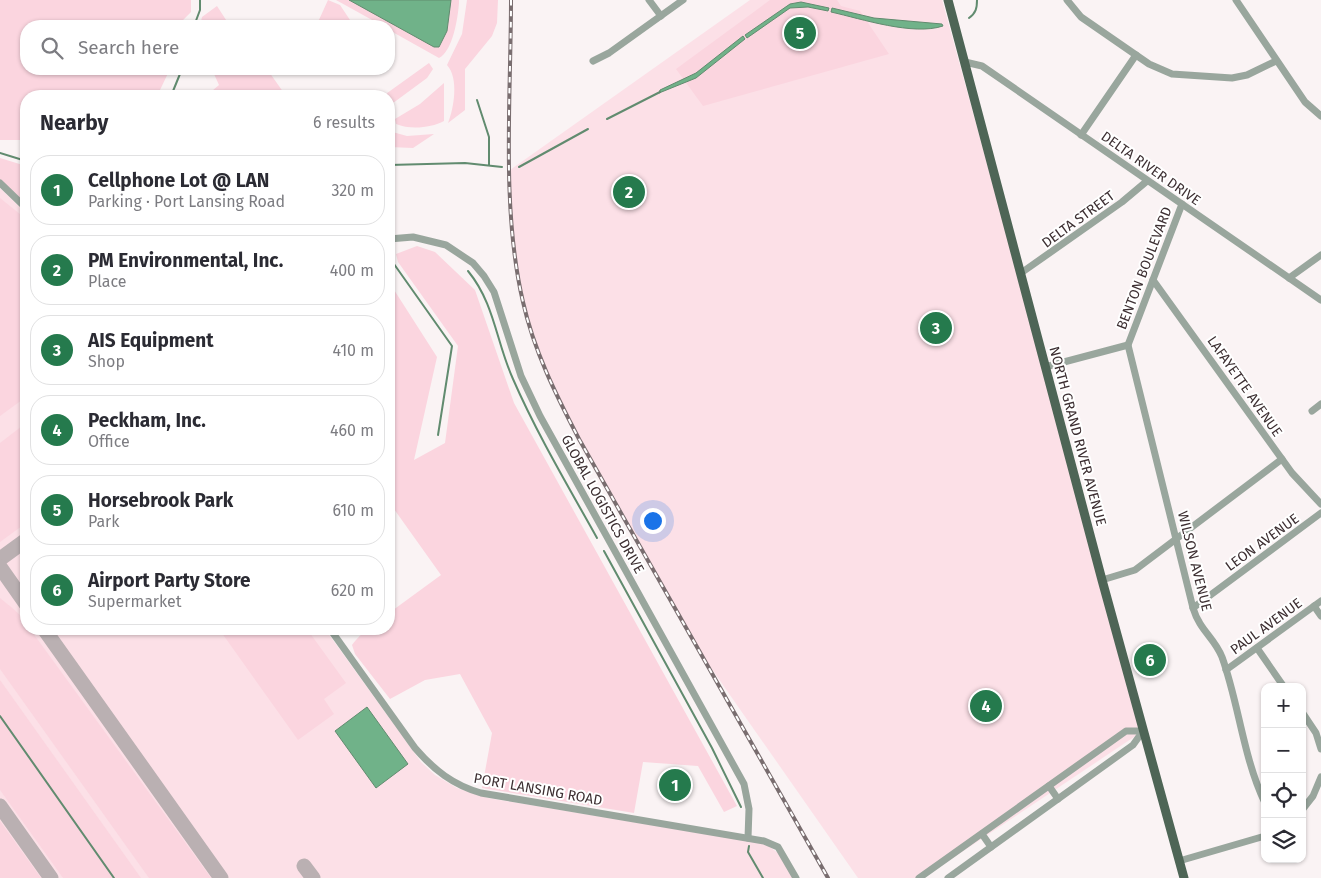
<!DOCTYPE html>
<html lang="en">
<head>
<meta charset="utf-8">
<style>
	body { margin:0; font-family:"Fira Sans",sans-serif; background:#f2f2f3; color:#2b2b33 }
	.controls { position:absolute; right:15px; bottom:15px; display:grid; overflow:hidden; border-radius:10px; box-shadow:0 1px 4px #0004 }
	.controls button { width:45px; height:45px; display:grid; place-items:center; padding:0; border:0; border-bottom:1px solid #e1e1e2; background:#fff; color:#2b2b33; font:25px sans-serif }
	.you { position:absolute; left:652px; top:520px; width:18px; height:18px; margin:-12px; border:4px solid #fff; border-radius:50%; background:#1a73e8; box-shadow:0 0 0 8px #1a73e833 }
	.badge { display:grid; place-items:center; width:32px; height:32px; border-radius:50%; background:#257a4d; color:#fff; font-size:16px; font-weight:700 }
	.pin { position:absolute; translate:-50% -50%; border:2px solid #fff; box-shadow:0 1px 5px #0006 }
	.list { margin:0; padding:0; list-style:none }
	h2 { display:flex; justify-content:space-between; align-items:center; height:65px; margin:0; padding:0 20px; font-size:21px }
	h2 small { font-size:16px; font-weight:400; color:#7c7c81 }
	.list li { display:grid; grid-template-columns:32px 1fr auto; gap:15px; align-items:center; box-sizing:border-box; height:70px; margin:0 10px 10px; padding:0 10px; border:1px solid #e1e1e2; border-radius:20px }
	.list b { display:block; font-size:19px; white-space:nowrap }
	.list p { margin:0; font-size:16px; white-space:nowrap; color:#7c7c81 }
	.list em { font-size:16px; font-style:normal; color:#7c7c81 }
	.icon { flex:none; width:28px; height:28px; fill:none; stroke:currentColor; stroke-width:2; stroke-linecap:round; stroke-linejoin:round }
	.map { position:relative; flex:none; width:1321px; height:878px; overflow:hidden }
	.search { position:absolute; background:#fff; box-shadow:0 1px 4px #0004; left:20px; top:20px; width:375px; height:55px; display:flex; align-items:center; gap:12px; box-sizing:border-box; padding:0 18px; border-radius:20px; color:#7c7c81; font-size:19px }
	.panel { position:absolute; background:#fff; box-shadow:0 1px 4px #0004; left:20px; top:90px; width:375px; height:545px; border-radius:20px }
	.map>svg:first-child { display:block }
	.built { fill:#fce0e7 }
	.green { fill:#fbd5df }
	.water { fill:#70b289; stroke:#618b6f }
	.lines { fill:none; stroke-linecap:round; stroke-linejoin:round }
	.stream { stroke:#618b6f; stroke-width:2 }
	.taxiway { stroke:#bab0b2; stroke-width:15 }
	.minor { stroke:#99a69d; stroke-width:7 }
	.major { stroke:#4e6556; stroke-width:9 }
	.rail-casing { stroke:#796d6f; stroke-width:4 }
	.rail { stroke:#fff; stroke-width:2; stroke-dasharray:5.5; stroke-linecap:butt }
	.labels { text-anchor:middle; stroke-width:4; stroke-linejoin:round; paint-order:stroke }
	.street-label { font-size:14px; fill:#3d2f32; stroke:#fff }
</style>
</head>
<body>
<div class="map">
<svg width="1321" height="878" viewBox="0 0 1321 878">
	<rect width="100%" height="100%" fill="#faf3f4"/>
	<g class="built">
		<path d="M750,0H942L1143,731L923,878H858L702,655L579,439L548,377L523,302L513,232L510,170Z"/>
		<path d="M0,188L26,213V629H325L421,762L435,775L457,788L488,798L766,844L778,853L793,878H0Z"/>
	</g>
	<g class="green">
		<path d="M0,0H191V12L177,26H26V69H170L160,90L162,96H26V153L22,151L23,140H0Z"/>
		<path d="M328,0L340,5L350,20L341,26H312L318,22Z"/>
		<path d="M336,0H459V3C458,17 453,51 439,58L389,30V26H383Z"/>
		<path d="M467,0H498L497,23L492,36L465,69V110L448,123C454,108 459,78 447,65L462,34Z"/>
		<path d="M770,0H837L841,6L860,11L889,54L703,106L676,69Z"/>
		<path d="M217,6L228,23L237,26H200L202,17Z"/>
		<path d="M429,63L433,69L427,78L389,106V96H383Z"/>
		<path d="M214,69H267L286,96H206L219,85L214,74Z"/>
		<path d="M444,83V121C431,128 410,130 396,124L395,119L420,104Z"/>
		<path d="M389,131L407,136L434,134L413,148L389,147Z"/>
		<path d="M0,158L26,166V203L0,180Z"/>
		<path d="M0,198L26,219V397L0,416Z"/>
		<path d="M417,246L435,252L475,290L514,403L737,806L724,812L698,766L643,762L634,813L482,788L492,733L460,674L425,680L390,699L355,654L352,645C365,628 369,629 389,629V613L441,575L389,502V282L437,357L414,460L445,443L458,346L398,262L396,254Z"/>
		<path d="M26,423V523L0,542V443Z"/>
		<path d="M0,598C9,606 26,616 26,629H30L211,878H149L0,669Z"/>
		<path d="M219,629H307L346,683L324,699L334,714L298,740Z"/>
		<path d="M0,680L141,878H63L0,790Z"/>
		<path d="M0,821L41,878H0Z"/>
	</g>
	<g class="water">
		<path d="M349,0H451L447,31L439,47H434Z"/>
		<path d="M801,2L829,8L828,11L808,7L790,8L747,38L745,35L790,4Z"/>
		<path d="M832,8L874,18L942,24L943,26C913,36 862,19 831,12Z"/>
		<path d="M743,36L745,39L696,78L659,93L660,90L696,73Z"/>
		<path d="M367,707L408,764L376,788L335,731Z"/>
	</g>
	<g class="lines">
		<g class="stream">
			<path d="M969,18C976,13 977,8 977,0"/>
			<path d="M194,26L200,10V0"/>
			<path d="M171,96L182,69"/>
			<path d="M477,100L489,137V165"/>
			<path d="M607,119L660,92"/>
			<path d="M0,153L26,161"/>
			<path d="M389,165L465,163L502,167"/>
			<path d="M519,167L588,129"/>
			<path d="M389,257L452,346L438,435"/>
			<path d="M468,271C495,304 496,342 513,379C537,434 568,486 597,538"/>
			<path d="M604,551L712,748L741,807"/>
			<path d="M0,716L114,878"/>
			<path d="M749,846L748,852L763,878"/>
		</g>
		<g class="taxiway">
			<path d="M0,559L26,540"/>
			<path d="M0,567L26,604"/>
			<path d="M44,629L221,878"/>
			<path d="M0,806L51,878"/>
			<path d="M304,866L313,878"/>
		</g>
		<g class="minor">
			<path d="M649,0L661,16"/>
			<path d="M1067,0L1081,17L1149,64L1172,74L1232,78L1247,75L1276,61"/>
			<path d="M1236,0L1305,102L1321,116"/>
			<path d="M593,61L609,53L683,0"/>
			<path d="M965,62L982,66L1321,300"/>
			<path d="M1081,135L1136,55"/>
			<path d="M0,183L26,208"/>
			<path d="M1182,204L1128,345L1193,608C1200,631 1214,637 1222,657C1239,704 1243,757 1265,803"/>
			<path d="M389,239L413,237L446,245L473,263L484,276L494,292L521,376L540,416L744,784L749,809L748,838"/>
			<path d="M1021,273L1122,202L1147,181"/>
			<path d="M1289,278L1321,255"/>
			<path d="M1153,280L1292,473L1321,504"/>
			<path d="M1045,367L1128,345"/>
			<path d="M1312,411L1321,404"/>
			<path d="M1102,580L1135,570L1282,459"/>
			<path d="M1314,606L1321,616"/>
			<path d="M1193,608L1321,513"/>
			<path d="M330,629L415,748C434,770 453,785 481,793L764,841L778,847L796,878"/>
			<path d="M1257,648L1284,687"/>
			<path d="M1226,670L1321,601"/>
			<path d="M1302,712L1316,733L1321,749"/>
			<path d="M1049,786L1058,799"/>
			<path d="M1302,810L1313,796L1321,777"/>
			<path d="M982,834L991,847"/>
			<path d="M1179,861L1265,836"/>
			<path d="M919,878L1126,731H1143"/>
			<path d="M948,878L1133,745L1143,731"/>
		</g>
		<path class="major" d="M948,0L1102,580L1184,878"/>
		<defs>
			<path id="rail" d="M511,0C511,97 501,208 523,302C534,351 556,395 579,439L828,878"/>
		</defs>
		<use href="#rail" class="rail-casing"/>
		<use href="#rail" class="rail"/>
	</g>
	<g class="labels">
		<g class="street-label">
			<text transform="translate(1151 168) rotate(35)" y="5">DELTA RIVER DRIVE</text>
			<text transform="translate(1078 219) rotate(-36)" y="5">DELTA STREET</text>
			<text transform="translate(1144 268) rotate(-69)" y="5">BENTON BOULEVARD</text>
			<text transform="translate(1245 386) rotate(55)" y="5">LAFAYETTE AVENUE</text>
			<text transform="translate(1078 436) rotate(75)" y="5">NORTH GRAND RIVER AVENUE</text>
			<text transform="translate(603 504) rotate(61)" y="5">GLOBAL LOGISTICS DRIVE</text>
			<text transform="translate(1262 542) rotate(-36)" y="5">LEON AVENUE</text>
			<text transform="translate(1195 561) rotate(76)" y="5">WILSON AVENUE</text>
			<text transform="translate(1266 626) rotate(-36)" y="5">PAUL AVENUE</text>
			<text transform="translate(538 789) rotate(10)" y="5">PORT LANSING ROAD</text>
		</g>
	</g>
</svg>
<div class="controls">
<button>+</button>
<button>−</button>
<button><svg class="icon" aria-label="locate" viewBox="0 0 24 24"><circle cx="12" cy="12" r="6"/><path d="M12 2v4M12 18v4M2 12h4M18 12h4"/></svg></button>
<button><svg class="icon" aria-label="layers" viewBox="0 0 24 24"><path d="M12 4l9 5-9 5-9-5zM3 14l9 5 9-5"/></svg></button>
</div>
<div class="you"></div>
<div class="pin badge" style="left:675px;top:785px">1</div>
<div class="pin badge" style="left:629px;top:192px">2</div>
<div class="pin badge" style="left:936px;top:328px">3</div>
<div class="pin badge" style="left:986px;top:706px">4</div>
<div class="pin badge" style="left:800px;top:33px">5</div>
<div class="pin badge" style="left:1150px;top:660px">6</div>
<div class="search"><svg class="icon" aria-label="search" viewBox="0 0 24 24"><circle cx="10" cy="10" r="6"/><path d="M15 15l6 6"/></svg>Search here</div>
<section class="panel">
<h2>Nearby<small>6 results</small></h2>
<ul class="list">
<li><span class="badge">1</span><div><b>Cellphone Lot @ LAN</b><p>Parking · Port Lansing Road</p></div><em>320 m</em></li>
<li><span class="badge">2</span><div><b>PM Environmental, Inc.</b><p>Place</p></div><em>400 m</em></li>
<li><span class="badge">3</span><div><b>AIS Equipment</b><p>Shop</p></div><em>410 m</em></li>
<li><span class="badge">4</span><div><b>Peckham, Inc.</b><p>Office</p></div><em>460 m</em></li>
<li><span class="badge">5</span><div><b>Horsebrook Park</b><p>Park</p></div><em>610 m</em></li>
<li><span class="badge">6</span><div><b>Airport Party Store</b><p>Supermarket</p></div><em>620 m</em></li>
</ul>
</section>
</div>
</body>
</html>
